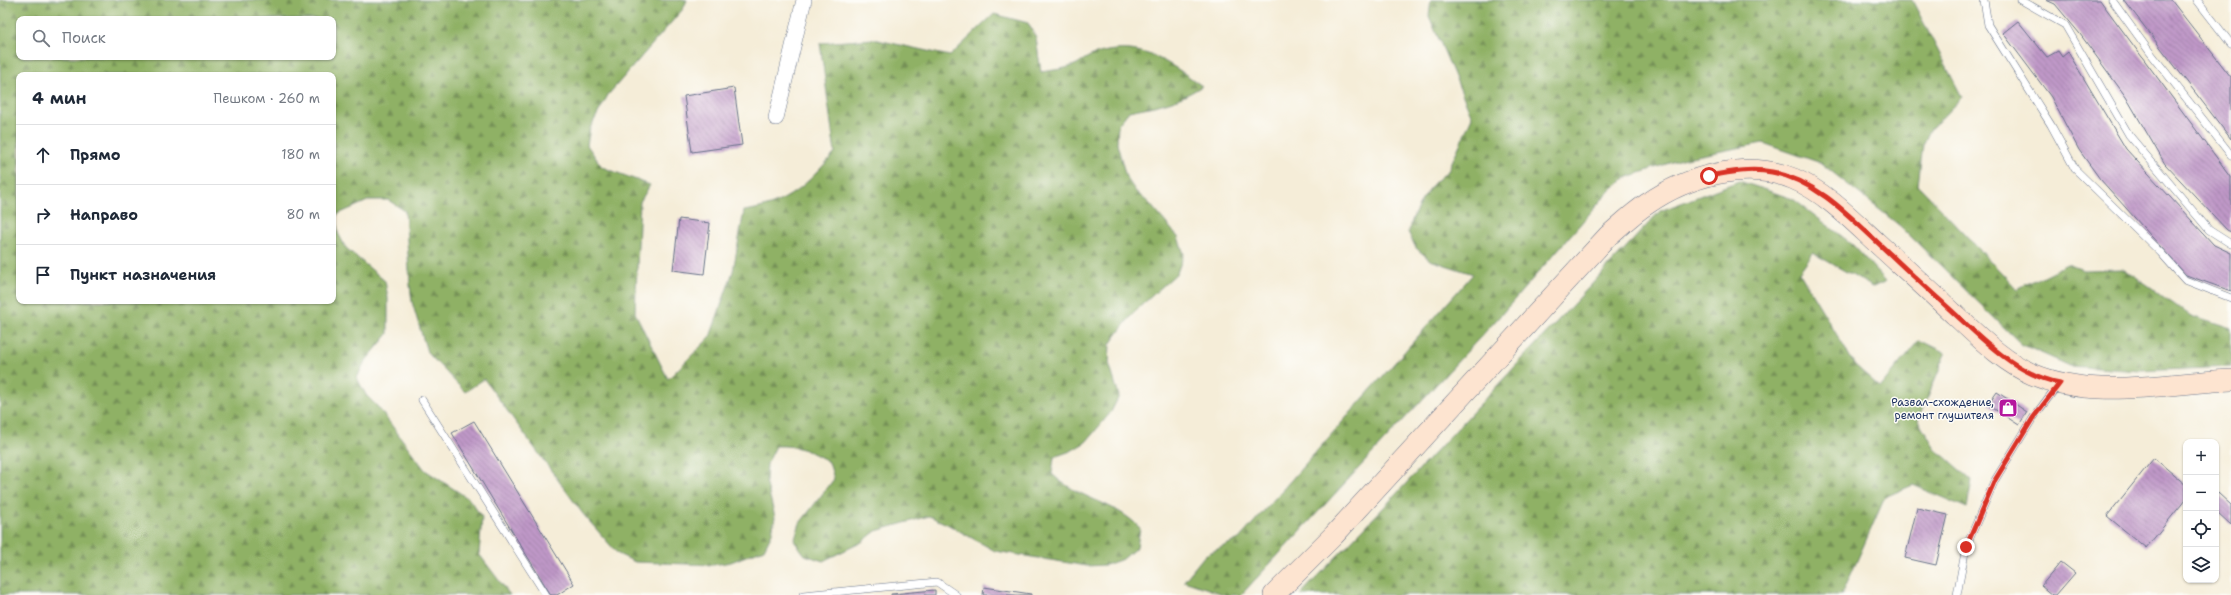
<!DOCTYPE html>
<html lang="ru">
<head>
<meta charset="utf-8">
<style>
	body { margin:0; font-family:"Shantell Sans",sans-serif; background:#f2f2f3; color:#1f2937 }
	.controls { position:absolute; right:12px; bottom:12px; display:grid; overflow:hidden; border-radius:8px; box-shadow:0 1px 3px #0004 }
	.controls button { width:36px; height:36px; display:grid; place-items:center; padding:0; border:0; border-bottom:1px solid #e0e1e3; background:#fff; color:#1f2937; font:20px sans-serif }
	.stop { position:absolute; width:12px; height:12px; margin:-9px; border:3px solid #d93025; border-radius:50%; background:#fff }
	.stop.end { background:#d93025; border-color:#fff; box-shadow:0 1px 4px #0008 }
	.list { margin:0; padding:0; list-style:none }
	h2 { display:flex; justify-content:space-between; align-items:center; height:52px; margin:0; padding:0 16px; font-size:17px }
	h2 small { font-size:13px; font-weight:400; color:#747a83 }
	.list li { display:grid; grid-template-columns:26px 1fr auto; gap:12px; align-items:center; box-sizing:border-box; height:60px; padding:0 16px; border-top:1px solid #e0e1e3 }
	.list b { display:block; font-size:15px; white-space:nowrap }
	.list em { font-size:13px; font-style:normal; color:#747a83 }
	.icon { flex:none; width:22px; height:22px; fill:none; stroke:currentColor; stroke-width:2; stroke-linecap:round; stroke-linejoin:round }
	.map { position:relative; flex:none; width:2231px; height:595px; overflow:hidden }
	.search { position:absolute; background:#fff; box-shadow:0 1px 3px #0004; left:16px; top:16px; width:320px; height:44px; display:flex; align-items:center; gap:10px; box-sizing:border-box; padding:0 14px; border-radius:8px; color:#747a83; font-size:15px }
	.panel { position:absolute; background:#fff; box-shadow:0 1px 3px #0004; left:16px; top:72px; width:320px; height:232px; border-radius:8px }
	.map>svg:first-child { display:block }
	.forest { fill:url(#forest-firs); stroke:#557062; fill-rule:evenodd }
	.building { fill:url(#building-back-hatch) }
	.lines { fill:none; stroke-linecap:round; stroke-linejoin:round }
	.service-casing { stroke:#677289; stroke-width:8 }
	.minor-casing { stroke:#677289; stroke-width:16 }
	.secondary-casing { stroke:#677289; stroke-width:22 }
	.service { stroke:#fff; stroke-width:7 }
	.minor { stroke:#fff; stroke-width:15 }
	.secondary { stroke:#fde4d0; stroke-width:21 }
	.route { stroke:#d93025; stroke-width:5 }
	.labels { text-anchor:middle; stroke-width:3; stroke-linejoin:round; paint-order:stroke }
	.poi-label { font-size:11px; fill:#1b2f5e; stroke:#fdfcf7; text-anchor:end }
</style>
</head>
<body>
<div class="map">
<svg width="2231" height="595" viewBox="0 0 2231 595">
	<defs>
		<pattern id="forest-firs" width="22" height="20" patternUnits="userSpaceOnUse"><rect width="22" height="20" fill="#8fb165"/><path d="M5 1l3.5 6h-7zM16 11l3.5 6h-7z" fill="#749056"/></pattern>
		<pattern id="building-back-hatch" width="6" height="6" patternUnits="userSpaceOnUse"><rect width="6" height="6" fill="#bf98c7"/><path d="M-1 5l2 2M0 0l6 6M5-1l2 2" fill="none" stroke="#9a7ca5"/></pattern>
	</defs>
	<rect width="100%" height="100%" fill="#fdfcf7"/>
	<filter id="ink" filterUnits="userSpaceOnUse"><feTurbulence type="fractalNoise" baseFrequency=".025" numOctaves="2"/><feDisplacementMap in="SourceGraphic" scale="8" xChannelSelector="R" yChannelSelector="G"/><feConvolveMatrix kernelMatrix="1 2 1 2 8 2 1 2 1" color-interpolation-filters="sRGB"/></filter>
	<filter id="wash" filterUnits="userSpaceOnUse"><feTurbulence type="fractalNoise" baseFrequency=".012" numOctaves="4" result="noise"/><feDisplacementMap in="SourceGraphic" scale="16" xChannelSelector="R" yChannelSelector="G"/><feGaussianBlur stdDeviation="0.9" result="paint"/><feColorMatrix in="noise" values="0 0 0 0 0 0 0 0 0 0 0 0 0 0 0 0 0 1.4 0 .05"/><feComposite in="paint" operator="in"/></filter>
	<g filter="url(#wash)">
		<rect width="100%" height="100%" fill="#f5edd8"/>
		<g class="forest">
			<path d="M0,0H687L683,9L608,95L590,128L587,145L602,167L650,185L640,202L635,313L668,379L710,337L733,271L744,211C789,205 806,184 835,153L820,43L873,39L950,56L994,14L1028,23L1036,38L1041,72C1053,70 1066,69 1077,64C1082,61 1087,57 1093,55C1138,39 1167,61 1202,86C1176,103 1159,105 1129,111L1118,125L1117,144L1126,177L1136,192L1149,203L1178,237L1184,254L1177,273L1133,313L1110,344L1109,363L1119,396L1111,412L1086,442L1071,451L1054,457L1052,474C1079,500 1115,501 1140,528L1137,547L1123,559L1106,565L1087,566L995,551L947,524L929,516L876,531L862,542L823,561L805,555L794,541L800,523L834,479L829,462C811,451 797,445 776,446L767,464L766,481L775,517L772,533L764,549L731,562L713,565L635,562L618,554L583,514L484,379L465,392L427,352L412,302L410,285L405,211L388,200H370L336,215L338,233L346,248L385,281L388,298V334L364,363L357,378L366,395L378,407L425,470L469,499L482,517L479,554L510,595H0ZM19,19H333V57H19ZM19,75H333V301H19Z"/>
			<path d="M1431,0H1912L1962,97L1930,130L1923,145L1918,185L2017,289L2067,264L2083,270L2123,269L2191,316L2231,329V367L2140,371L2070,366L2021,344L1900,226L1821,163L1763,143L1681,159L1625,178L1611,189L1500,316L1241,595H1226L1184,581L1205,555L1239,539L1473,274L1430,260L1416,248L1408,232L1414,215L1423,198L1434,183L1448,171L1472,117L1429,16Z"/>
			<path d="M1739,181L1793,199L1852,244L1886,281L1873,287L1813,253L1799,272L1855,365L1880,387L1919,340L1946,353L1918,420L1935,448L1972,481L1967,508L1913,485L1885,497L1842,595H1300L1385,506L1660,211Z"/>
		</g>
		<g id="blocks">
			<g class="building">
				<path d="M2046,0H2100L2105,7L2231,177V232L2227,230L2165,164L2126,97L2080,34L2055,4Z"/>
				<path d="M2124,0H2171L2231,77V139Z"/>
				<path d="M2018,21L2047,57L2058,51L2062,57L2068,52L2126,149L2214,245L2231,253V291L2186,275L2100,179L2079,150L2051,97L2003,33Z"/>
				<path d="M734,88L742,145L692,152L684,96Z"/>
				<path d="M679,219L710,223L704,274L673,270Z"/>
				<path d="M1997,392L2027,412L2019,425L1988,405Z"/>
				<path d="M474,421L574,584L557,595H551L452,433Z"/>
				<path d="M2154,458L2186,485V499L2146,548L2107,516Z"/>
				<path d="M2218,493L2231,505V525L2216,511V496Z"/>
				<path d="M1917,508L1948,515L1936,565L1905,558Z"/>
				<path d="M2061,562L2075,573L2056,595H2052L2041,586Z"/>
				<path d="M984,587L1031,594V595H983Z"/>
				<path d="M935,590V595H891V594Z"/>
			</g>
		</g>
	</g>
	<g filter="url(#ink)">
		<use href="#blocks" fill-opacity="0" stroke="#677289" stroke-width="1"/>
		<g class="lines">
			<defs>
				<g id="service">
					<path d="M1984,0L1988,25L2051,125L2075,169L2161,253L2185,280L2231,298"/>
					<path d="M2021,0L2065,25L2129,135L2209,230L2231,244"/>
					<path d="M2112,0L2149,51L2231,155"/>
					<path d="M2197,0L2231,44"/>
					<path d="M422,400L546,595"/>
					<path d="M803,595L937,582L956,595"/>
					<path d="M1957,595L1966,547L1995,480L2033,418L2058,385"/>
				</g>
				<path id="minor" d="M776,118L804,0"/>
				<path id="secondary" d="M1274,595L1334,535L1608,236C1621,225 1633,213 1647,204C1687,176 1747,159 1794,179C1825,192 1851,219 1876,242C1902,266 1929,290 1955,315C1978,336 2003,362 2032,374C2093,400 2167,383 2231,380"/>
			</defs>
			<use href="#service" class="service-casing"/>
			<use href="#minor" class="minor-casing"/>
			<use href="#secondary" class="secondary-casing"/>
			<use href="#service" class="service"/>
			<use href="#minor" class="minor"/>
			<use href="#secondary" class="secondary"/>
		</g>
	</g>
	<g class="lines" filter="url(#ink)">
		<path class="route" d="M1709,176C1730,172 1751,168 1772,172C1820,181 1856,223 1890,254C1916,279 1942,302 1968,326C1995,351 2023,376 2060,383L2033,418L1995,480L1966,547"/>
	</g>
	<defs>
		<symbol id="shop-square" viewBox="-11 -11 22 22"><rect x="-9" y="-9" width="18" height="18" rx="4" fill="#b5179e" stroke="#fdfcf7"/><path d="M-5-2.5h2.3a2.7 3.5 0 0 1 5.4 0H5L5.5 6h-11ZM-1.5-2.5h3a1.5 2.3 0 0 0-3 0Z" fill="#fff"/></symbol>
	</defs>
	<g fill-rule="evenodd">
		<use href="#shop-square" x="1997" y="397" width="22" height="22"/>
	</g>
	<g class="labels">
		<g class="poi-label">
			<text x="1994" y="406">Развал-схождение,<tspan x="1994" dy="13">ремонт глушителя</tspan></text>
		</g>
	</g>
</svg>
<div class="controls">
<button>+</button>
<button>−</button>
<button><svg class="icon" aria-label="locate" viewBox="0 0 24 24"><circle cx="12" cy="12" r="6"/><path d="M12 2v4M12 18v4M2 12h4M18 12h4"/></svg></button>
<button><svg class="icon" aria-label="layers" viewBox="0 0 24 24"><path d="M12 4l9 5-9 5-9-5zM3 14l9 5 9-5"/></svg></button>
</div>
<div class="stop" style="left:1709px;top:176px"></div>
<div class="stop end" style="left:1966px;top:547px"></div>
<div class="search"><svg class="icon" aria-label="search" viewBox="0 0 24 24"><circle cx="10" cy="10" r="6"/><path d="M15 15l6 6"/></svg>Поиск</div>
<section class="panel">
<h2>4 мин<small>Пешком · 260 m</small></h2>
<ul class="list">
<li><svg class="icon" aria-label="ahead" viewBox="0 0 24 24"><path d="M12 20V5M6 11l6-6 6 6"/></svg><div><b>Прямо</b></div><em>180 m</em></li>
<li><svg class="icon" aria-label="right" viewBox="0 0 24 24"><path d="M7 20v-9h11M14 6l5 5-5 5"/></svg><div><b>Направо</b></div><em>80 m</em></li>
<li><svg class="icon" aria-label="arrive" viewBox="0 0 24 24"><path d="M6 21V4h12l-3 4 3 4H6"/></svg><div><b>Пункт назначения</b></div></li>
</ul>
</section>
</div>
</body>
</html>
